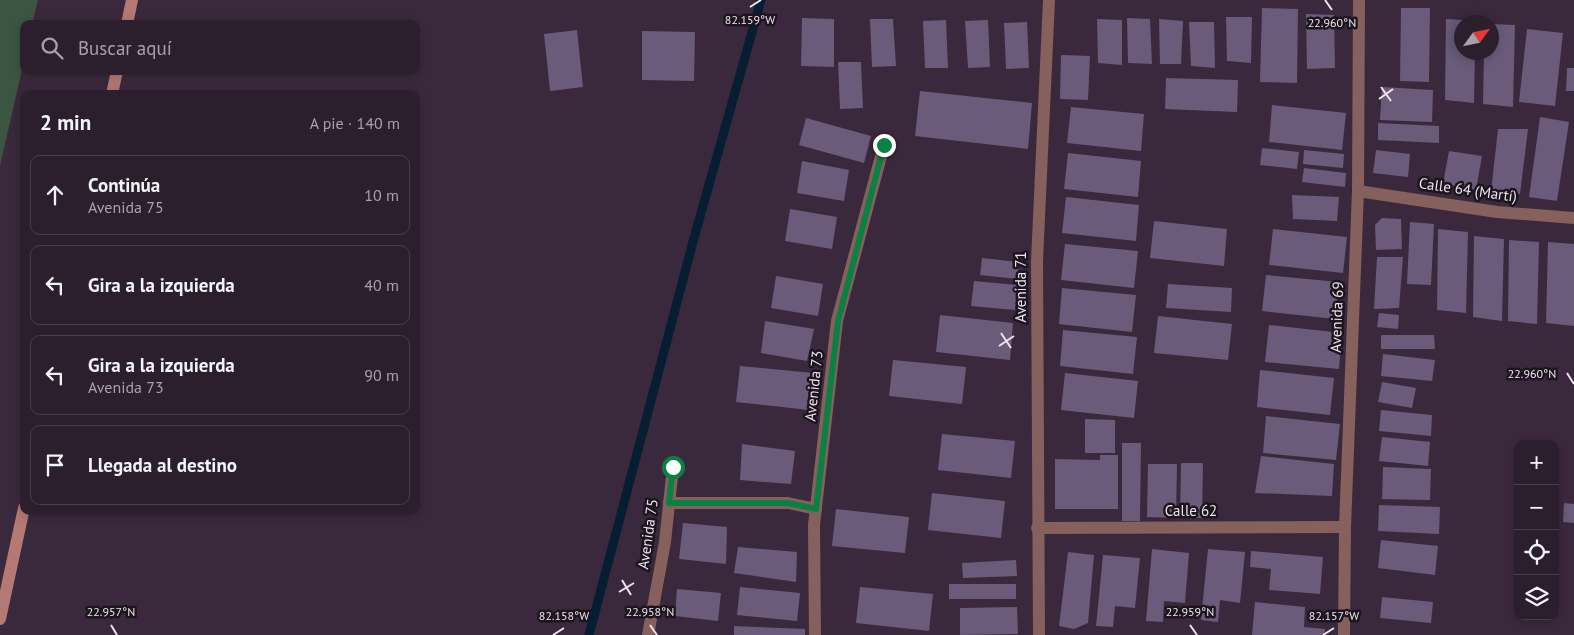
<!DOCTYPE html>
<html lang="es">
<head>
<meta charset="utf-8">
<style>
	body { margin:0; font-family:"PT Sans",sans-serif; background:#342735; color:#f1f3f6 }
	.controls { position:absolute; right:15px; bottom:15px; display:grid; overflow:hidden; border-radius:10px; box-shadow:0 2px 12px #0003 }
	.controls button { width:45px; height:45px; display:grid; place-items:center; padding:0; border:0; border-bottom:1px solid #483d49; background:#2c1f2d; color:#f1f3f6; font:25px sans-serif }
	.compass { position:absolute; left:1454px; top:15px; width:45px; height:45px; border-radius:50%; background:#2c1f2d; box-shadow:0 2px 12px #0003; rotate:57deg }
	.stop { position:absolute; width:15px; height:15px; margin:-11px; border:4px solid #0b8043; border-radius:50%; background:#fff }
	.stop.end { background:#0b8043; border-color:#fff; box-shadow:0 1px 5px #0008 }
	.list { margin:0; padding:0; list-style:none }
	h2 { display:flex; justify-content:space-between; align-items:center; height:65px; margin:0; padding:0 20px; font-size:21px }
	h2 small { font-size:16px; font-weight:400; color:#a6a2aa }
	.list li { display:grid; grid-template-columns:32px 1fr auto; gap:15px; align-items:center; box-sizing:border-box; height:80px; margin:0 10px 10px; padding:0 10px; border:1px solid #483d49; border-radius:10px }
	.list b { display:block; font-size:19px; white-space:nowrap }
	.list p { margin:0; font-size:16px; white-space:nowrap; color:#a6a2aa }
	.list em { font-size:16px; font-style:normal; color:#a6a2aa }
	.icon { flex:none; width:28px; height:28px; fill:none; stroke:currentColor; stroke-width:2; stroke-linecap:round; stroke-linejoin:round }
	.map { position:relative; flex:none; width:1574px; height:635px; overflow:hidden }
	.search { position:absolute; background:#2c1f2d; box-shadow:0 2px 12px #0003; left:20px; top:20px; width:400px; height:55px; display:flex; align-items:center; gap:12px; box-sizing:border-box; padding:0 18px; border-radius:10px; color:#a6a2aa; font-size:19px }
	.panel { position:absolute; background:#2c1f2d; box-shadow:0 2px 12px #0003; left:20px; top:90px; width:400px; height:425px; border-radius:10px }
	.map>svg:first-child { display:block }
	.green { fill:#3c5542 }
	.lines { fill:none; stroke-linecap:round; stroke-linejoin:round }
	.stream { stroke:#061d32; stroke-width:9 }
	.building { fill:#695b79 }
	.service { stroke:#85605d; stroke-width:12 }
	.minor { stroke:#85605d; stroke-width:12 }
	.secondary { stroke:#b47975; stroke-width:12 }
	.route { stroke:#0b8043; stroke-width:6 }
	.ticks { fill:none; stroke:#eee3ef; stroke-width:2 }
	.labels { text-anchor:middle; stroke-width:5; stroke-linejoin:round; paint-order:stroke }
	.street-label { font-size:15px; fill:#eee3ef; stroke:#1c151d }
	.ticks-label { font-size:12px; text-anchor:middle; fill:#eee3ef; stroke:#1c151d; stroke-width:5; stroke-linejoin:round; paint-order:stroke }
</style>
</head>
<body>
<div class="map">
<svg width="1574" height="635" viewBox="0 0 1574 635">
	<rect width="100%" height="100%" fill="#3a293c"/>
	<path class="green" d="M0,0H38L32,24H24V61L0,166Z"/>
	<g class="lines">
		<path class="stream" d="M589,635L694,238L761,0"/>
	</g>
	<g class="building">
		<path d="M1262,8L1298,9L1297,83L1260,82Z"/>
		<path d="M1401,8H1430L1429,82L1400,81Z"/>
		<path d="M1306,14L1334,15L1335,68L1307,69Z"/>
		<path d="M1226,17H1252L1251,63L1227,61Z"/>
		<path d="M802,18L834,19V67L801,66Z"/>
		<path d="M1127,18L1150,19L1152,64L1128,63Z"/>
		<path d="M870,19H893L896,66L872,67Z"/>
		<path d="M1097,19L1122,20V65L1098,63Z"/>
		<path d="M1159,19L1183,21L1181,64H1160Z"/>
		<path d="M1446,19L1477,21L1462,22V52H1475L1474,103L1445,100Z"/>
		<path d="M946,20L948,68H925L923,21Z"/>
		<path d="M988,20L990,67L968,68L965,21Z"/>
		<path d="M1027,22L1029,68L1006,69L1004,23Z"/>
		<path d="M1189,22H1214L1215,68L1191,66Z"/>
		<path d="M1492,24L1515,25L1513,107L1483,104L1484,52H1492Z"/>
		<path d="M1527,29L1563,33L1555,106L1519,102Z"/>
		<path d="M577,30L583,87L550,91L544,34Z"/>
		<path d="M642,31L695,32L694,81L642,80Z"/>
		<path d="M1061,55L1090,56L1088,100L1060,99Z"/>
		<path d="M838,62H861L863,108L840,109Z"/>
		<path d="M1567,68H1574V91H1566Z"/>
		<path d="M1166,78L1238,80L1237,112L1165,109Z"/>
		<path d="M1382,87L1433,90L1432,122L1380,120Z"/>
		<path d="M920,91L1032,103L1028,149L915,136Z"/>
		<path d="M1272,105L1346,113L1342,150L1269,142Z"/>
		<path d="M1071,107L1144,114L1141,151L1067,143Z"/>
		<path d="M1540,117L1569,122L1557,201L1529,197Z"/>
		<path d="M806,118L871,136L864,163L799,145Z"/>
		<path d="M1378,123L1439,126V143L1378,140Z"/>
		<path d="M1498,129H1528L1520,194L1491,192Z"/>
		<path d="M1262,148L1299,152L1297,169L1260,165Z"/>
		<path d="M1304,150L1344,154L1343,168L1303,164Z"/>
		<path d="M1376,150L1410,154L1408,177L1373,173Z"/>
		<path d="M1449,151L1482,156L1476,190L1443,184Z"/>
		<path d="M1068,153L1141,161L1138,197L1064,189Z"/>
		<path d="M802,161L849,170L844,201L797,193Z"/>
		<path d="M1304,168L1346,173L1345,187L1302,182Z"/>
		<path d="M1292,195L1339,197L1337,221L1293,219Z"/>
		<path d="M1066,197L1139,205L1136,241L1062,233Z"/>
		<path d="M790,209L837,217L832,249L785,241Z"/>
		<path d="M1382,218L1401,219L1402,249L1376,250L1375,225Z"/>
		<path d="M1154,221L1227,229L1224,266L1150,258Z"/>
		<path d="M1410,222L1434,224L1431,285L1407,284Z"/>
		<path d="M1273,229L1347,237L1343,273L1269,265Z"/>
		<path d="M1438,229L1468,232L1466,313L1437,310Z"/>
		<path d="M1474,236L1504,239L1502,321L1473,317Z"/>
		<path d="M1509,240L1539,242L1537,324L1508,321Z"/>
		<path d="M1548,242L1574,244V326L1546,323Z"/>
		<path d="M1065,244L1138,251L1134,288L1061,280Z"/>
		<path d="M1377,257H1403L1399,308L1374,309Z"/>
		<path d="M982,258L1019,262L1017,279L980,275Z"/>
		<path d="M1266,275L1339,282L1335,319L1262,311Z"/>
		<path d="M776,276L823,284L818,316L771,308Z"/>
		<path d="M974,281L1017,285L1015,310L971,306Z"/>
		<path d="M1168,284L1232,288L1231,312L1166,308Z"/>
		<path d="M1062,288L1136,295L1132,332L1059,324Z"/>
		<path d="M1379,313L1399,315L1398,329L1377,327Z"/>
		<path d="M940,315L1013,323L1010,360L936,352Z"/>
		<path d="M1158,316L1232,324L1228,360L1154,353Z"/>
		<path d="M765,321L814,329L807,361L761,353Z"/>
		<path d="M1269,325L1342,333L1339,369L1265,362Z"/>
		<path d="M1063,330L1137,337L1133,374L1060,366Z"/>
		<path d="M1381,335H1434L1435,349H1381Z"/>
		<path d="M1383,354L1435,360L1432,381L1381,376Z"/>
		<path d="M893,360L966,367L962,404L889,396Z"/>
		<path d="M740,366L813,373L809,410L736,402Z"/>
		<path d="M1260,370L1334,378L1330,415L1257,407Z"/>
		<path d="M1065,373L1138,381L1134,418L1061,410Z"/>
		<path d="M1382,382L1416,388L1412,408L1378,402Z"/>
		<path d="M1381,410L1432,415L1431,436L1379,431Z"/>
		<path d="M1266,416L1340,424L1336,460L1263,453Z"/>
		<path d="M1085,419L1115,420V453H1085Z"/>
		<path d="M942,434L1015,441L1011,478L938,470Z"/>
		<path d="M1382,437L1430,442L1428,466L1379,461Z"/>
		<path d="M1122,443H1141L1140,521H1122Z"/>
		<path d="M742,444L795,451L791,484L740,480Z"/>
		<path d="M1100,455H1118V509H1055V459L1100,460Z"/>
		<path d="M1261,456L1334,464L1332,496L1255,493Z"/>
		<path d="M1181,463H1203L1202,518L1180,517Z"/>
		<path d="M1148,464H1177L1176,518L1147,517Z"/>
		<path d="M1383,467L1431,469L1430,500L1382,499Z"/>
		<path d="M932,493L1005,501L1001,538L928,530Z"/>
		<path d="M1564,503L1574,504V523L1563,522Z"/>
		<path d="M1379,505L1440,507L1439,534L1378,531Z"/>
		<path d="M836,509L909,517L905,553L832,546Z"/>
		<path d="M683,523L727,527L726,564L679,559Z"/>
		<path d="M1381,540L1438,546L1435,575L1378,568Z"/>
		<path d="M738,547L797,552L796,582L734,573Z"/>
		<path d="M1152,549L1189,553L1185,603L1164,601L1163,622L1146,621Z"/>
		<path d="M1208,549L1245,552L1240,603L1220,600L1218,622L1201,620Z"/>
		<path d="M1251,551L1323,557L1320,594L1269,590L1271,569L1250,567Z"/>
		<path d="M1068,552L1094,555L1088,623L1074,629L1059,626Z"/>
		<path d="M1103,555L1140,558L1135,608L1115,606L1113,627L1096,626Z"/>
		<path d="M1016,560L1017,576L963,578L962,563Z"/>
		<rect x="949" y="584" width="67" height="15"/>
		<path d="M740,587L800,593L797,621L737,615Z"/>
		<path d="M860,587L933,594L929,631L856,623Z"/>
		<path d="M677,589L721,593L718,621L675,616Z"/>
		<path d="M1382,597L1433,602L1431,623L1380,618Z"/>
		<path d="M1255,602L1305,607L1304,627L1325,629L1324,635H1252Z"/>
		<path d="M1017,607L1018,634L960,635V608Z"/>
		<path d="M734,626L805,629V635H734Z"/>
	</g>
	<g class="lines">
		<path class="service" d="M669,503H788L816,509"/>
		<g class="minor">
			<path d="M1358,191L1497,212L1574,218"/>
			<path d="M1037,528L1345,527"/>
			<path d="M648,635L665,542L673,467"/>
			<path d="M815,635L814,525L837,321L884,145"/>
			<path d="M1039,635L1037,261L1049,0"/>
			<path d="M1344,635L1345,527L1358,191L1359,0"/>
		</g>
		<g class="secondary">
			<path d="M127,24L132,0"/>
			<path d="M112,94L117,71"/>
			<path d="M0,619L24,508"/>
		</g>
	</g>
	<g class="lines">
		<path class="route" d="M673,467L669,503H788L816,509L838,321L884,145"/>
	</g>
	<path class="ticks" d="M1325,0L1332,10M750,7L761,0M1381,87L1391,101M1379,99L1393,89M1001,333L1011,348M999,346L1014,336M1567,373L1574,384M622,580L631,595M619,592L634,583M111,625L117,635M650,625L657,635M1190,625L1197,635M553,635L564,628M1323,635L1334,628"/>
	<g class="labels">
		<g class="street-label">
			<text transform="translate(1468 190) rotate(8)" y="5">Calle 64 (Martí)</text>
			<text transform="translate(1021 287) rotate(-90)" y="5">Avenida 71</text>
			<text transform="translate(1337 317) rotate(-88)" y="5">Avenida 69</text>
			<text transform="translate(814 386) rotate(-84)" y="5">Avenida 73</text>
			<text x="1191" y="516">Calle 62</text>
			<text transform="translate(648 534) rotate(-82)" y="5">Avenida 75</text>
		</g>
	</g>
	<g class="ticks-label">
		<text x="750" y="24">82.159°W</text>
		<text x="1332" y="27">22.960°N</text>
		<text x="1532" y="378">22.960°N</text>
		<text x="111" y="616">22.957°N</text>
		<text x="650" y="616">22.958°N</text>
		<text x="1190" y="616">22.959°N</text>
		<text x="564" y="620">82.158°W</text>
		<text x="1334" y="620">82.157°W</text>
	</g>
</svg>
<div class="controls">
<button>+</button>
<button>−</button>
<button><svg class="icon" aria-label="locate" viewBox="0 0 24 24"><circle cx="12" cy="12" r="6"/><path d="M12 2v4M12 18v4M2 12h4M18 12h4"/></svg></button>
<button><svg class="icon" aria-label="layers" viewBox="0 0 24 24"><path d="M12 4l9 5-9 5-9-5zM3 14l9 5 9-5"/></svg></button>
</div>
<svg class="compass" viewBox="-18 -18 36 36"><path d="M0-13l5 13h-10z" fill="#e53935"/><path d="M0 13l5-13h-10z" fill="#a6a2aa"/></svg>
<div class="stop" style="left:673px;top:467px"></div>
<div class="stop end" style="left:884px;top:145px"></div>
<div class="search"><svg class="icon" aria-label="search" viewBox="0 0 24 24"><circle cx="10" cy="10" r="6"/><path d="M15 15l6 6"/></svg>Buscar aquí</div>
<section class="panel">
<h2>2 min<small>A pie · 140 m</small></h2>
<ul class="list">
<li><svg class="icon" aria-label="ahead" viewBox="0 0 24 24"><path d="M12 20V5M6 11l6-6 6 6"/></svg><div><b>Continúa</b><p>Avenida 75</p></div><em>10 m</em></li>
<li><svg class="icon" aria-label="left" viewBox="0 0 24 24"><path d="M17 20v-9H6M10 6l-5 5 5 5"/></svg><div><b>Gira a la izquierda</b></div><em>40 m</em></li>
<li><svg class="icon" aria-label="left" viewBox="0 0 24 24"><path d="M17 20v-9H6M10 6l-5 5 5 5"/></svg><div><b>Gira a la izquierda</b><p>Avenida 73</p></div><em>90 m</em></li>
<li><svg class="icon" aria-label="arrive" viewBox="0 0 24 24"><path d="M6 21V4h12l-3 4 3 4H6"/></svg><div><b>Llegada al destino</b></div></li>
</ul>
</section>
</div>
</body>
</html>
